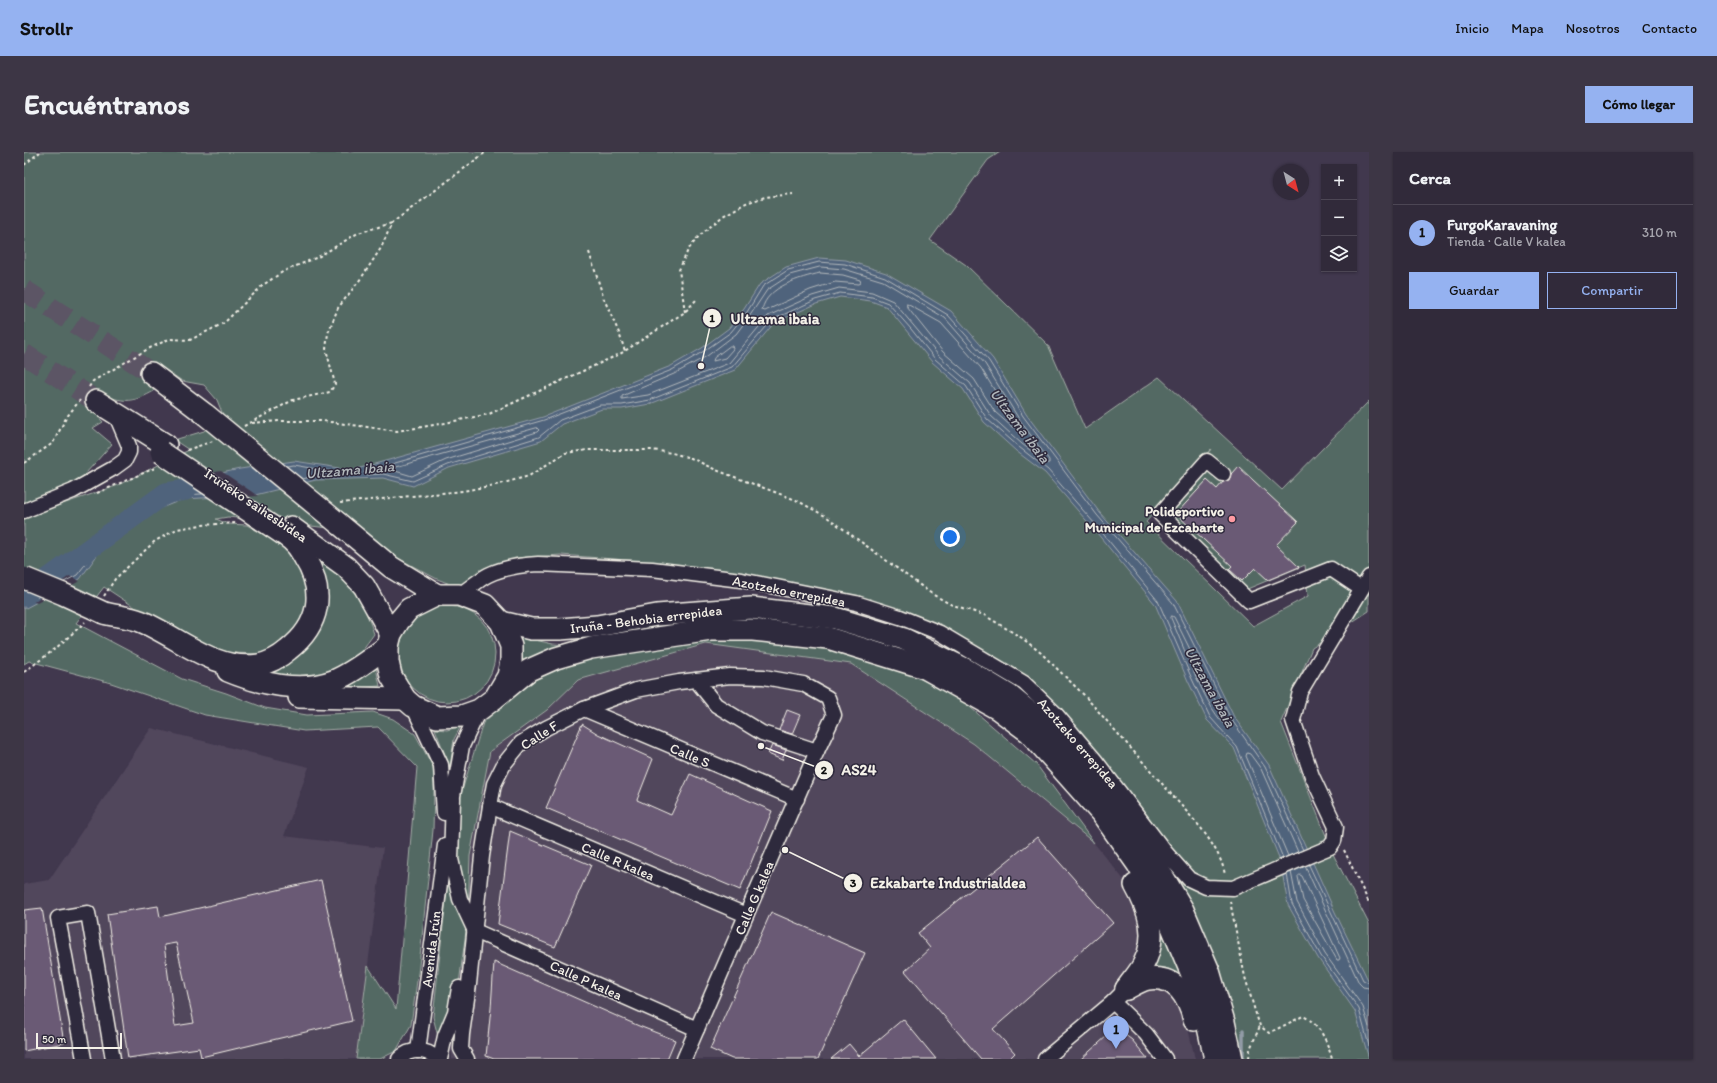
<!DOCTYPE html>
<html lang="es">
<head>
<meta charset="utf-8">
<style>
	body { margin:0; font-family:Itim,sans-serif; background:#3d3645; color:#f1f3f6 }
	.controls { position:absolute; right:12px; top:12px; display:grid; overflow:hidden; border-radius:0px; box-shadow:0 1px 3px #0004 }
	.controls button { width:36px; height:36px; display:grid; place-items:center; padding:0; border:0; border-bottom:1px solid #4c4654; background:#312a3a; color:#f1f3f6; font:20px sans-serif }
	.compass { position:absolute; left:1249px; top:12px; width:36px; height:36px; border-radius:50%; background:#312a3a; box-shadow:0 1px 3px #0004; rotate:144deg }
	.scale { position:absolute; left:12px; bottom:10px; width:86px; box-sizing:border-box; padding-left:4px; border:2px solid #f4f1e8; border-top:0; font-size:11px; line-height:14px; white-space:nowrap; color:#f4f1e8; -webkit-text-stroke:3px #2f2a3d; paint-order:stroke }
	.you { position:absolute; left:926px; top:385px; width:14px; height:14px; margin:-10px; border:3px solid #fff; border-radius:50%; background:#1a73e8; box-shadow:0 0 0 6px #1a73e833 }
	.badge { display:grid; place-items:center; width:26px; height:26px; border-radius:50%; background:#95b2f1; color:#111; font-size:13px; font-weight:700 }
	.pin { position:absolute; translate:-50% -33px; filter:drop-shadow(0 1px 2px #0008) }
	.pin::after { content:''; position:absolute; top:21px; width:14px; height:12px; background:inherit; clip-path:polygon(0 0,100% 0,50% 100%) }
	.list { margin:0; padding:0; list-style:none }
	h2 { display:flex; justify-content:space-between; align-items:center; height:52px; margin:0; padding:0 16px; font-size:17px }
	h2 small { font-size:13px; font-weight:400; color:#a8a7af }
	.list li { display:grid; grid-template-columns:26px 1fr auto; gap:12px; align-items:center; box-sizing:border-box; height:56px; padding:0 16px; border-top:1px solid #4c4654 }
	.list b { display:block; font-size:15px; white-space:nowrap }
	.list p { margin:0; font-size:13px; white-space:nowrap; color:#a8a7af }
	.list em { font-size:13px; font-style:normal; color:#a8a7af }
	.actions { display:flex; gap:8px; padding:12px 16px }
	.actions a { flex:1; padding:9px 0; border:1px solid #95b2f1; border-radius:0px; text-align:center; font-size:14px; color:#95b2f1 }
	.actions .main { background:#95b2f1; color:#111 }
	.icon { flex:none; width:22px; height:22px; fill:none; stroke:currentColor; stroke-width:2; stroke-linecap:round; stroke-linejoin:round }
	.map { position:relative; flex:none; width:1345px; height:907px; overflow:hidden; border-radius:0px }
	header { display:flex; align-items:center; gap:24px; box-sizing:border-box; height:56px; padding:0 20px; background:#95b2f1; color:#111 }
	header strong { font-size:19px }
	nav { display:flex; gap:22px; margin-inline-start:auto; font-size:14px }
	.intro { display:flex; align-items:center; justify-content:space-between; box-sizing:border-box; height:96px; padding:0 24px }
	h1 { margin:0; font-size:28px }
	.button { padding:10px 18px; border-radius:0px; background:#95b2f1; color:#111; font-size:14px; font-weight:700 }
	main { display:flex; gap:24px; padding:0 24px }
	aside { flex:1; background:#312a3a; border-radius:0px; box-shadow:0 1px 3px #0004 }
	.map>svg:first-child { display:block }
	.built { fill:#51465c }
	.green { fill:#536964; stroke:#a4ada6; fill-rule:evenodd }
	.water { fill:#50637b; stroke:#929ca7 }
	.pier { fill:#41384e }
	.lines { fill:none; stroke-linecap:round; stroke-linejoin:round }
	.shore { stroke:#b2b8bc; stroke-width:1 }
	.stream { stroke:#929ca7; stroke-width:3.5 }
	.river { stroke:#50637b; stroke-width:21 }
	.building { fill:#6b5a74; stroke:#f4f1e8; fill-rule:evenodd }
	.highway-tunnel { stroke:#5c5465; stroke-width:21; stroke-dasharray:21 10; stroke-linecap:butt }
	.minor-casing { stroke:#f4f1e8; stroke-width:17 }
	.highway-casing { stroke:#f4f1e8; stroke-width:24 }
	.path { stroke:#f4f1e8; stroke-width:2; stroke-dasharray:3 3; stroke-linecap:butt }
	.minor { stroke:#2f2a3d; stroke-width:14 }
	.highway { stroke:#2f2a3d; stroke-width:21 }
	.highway-bridge-casing { stroke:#f4f1e8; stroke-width:24; stroke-linecap:butt }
	.highway-bridge { stroke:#2f2a3d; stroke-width:21 }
	.poi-dot { fill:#ff9aa2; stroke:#2f2a3d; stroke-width:1.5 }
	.labels { text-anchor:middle; stroke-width:3; stroke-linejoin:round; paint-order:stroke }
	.street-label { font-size:14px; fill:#f4f1e8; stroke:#2f2a3d }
	.poi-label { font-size:14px; font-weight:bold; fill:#f4f1e8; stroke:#2f2a3d; text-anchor:end }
	.water-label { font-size:15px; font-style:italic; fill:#b2b8bc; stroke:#2f2a3d }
	.leader { fill:none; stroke:#f4f1e8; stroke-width:1.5 }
	.callout-dot { fill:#f4f1e8; stroke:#2f2a3d; stroke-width:1.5 }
	.mark-label { font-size:12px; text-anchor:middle; font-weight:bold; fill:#111 }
	.callout-label { font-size:15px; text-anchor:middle; font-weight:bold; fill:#f4f1e8; stroke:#2f2a3d; stroke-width:3; stroke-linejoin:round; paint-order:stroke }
</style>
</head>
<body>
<header>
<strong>Strollr</strong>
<nav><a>Inicio</a><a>Mapa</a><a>Nosotros</a><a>Contacto</a></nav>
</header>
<div class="intro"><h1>Encuéntranos</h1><a class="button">Cómo llegar</a></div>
<main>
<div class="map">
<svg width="1345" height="907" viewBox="0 0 1345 907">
	<rect width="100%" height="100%" fill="#41384e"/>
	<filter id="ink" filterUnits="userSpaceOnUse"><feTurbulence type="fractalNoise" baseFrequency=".025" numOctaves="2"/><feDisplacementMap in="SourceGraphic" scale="8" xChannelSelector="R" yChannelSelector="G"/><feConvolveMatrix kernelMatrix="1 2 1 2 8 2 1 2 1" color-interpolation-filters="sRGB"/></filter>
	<g filter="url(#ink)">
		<g class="built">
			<path d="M682,492L827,512L950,592L1070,691L1105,734L1164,876L1171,907H428L423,815L466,599L523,558L554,528Z"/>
			<path d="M127,576L285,615L260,684L359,696L332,907H0V732L25,728Z"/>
		</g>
		<g class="green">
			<path d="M0,0H976L964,8L906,88L942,113L1024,193L1061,277L1135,225L1258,338L1345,249V459L1288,496L1257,570L1310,704L1345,772V907H1209L1203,870L1000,531L876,465L721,429L616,409L537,403L491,406L434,435L413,427L359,398L342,380L204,365L192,367L204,372L223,373L249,388L266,401L281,426L282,450L277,470L261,487L241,502L206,501L150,481L80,435L52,471L158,527L202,541L241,556L283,563L349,560L369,567L391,582L409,615L410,638L409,678L395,814L387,873L372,899L356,907H332L344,814L372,857L393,615L354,575L280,579L181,563L87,531L5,509L0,512V365L92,334L165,298L150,288L180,279L199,263L193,248L180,233L158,229L142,218L127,221L123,230L130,239C112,249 104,251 85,245L68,258L79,270L69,276L88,292L53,331L0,354ZM1187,297L1136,362L1216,440L1281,413L1284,444L1229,474L1122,370Z"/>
			<path d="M285,399C320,426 336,438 350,482C342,493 332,507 321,515C309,523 270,528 255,526C248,525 241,522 234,520L281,495Z"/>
			<circle cx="423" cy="502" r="48"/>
			<path d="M497,485L529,492L545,493L498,511Z"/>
			<path d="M684,487H786L861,511L932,543L1012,612L1070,691L950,592L827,512L682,492L554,528L523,558L466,599L446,704L444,764L432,854L418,900L409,865L427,702L437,642L459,571L484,548L534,511Z"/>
			<path d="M351,512L356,534L313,537Z"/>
			<path d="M437,574L430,587L426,615L411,577L423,578Z"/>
			<path d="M1130,755L1168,843L1120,821Z"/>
		</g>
		<path class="water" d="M795,106L822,108L862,121L927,159L969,207L1002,262L1076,361L1153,449L1210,565L1245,613L1311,760L1345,830V907L1331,859L1294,806L1264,753L1256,708L1210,596L1183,568L1164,529L1131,452L1068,375L1021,321L992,299L960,270L939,237L908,210L863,155L847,149L816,145L792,152L750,171L711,218L626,252L598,257H578L538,272L517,289L425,316L389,334L359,326L292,328L231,343L160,347L137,356L74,402L56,427L0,457V444L135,346L146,332L216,317L270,309L329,318L519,265L647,214L678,196L705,176L720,157L736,132L762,115Z"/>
		<g class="pier">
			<path d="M197,319L234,344L192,347L161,326Z"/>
			<path d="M32,418L56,429L13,451L0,446V441Z"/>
		</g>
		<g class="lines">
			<g class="shore">
				<path d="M796,115L820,117L859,129L921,166L961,212L995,267L1025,308V311H1023L998,292L967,264L946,231L915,204L869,149L848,140L815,136L788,144L744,164L705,211L624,243L598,247V244L650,222L683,204L712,182L727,162L743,138L766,123Z"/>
				<path d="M796,121L819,123L836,128L837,131L835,132L811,130L786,138L741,159L738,158C743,134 776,126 796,121Z"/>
				<path d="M883,152L917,171L957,216L991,272V275H988L971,260L950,227L919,200L883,155Z"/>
				<path d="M706,194H708L709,197L701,206L689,209L690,206Z"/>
				<path d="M513,276L515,278L513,280L422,308L388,324L368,318L369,316Z"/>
				<path d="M263,314L270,313L311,320L313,321L311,324H292L278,327"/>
				<path d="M164,332L148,335L139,347V349L141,350L159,343L178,342"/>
				<path d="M31,426L64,402H66L67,405L53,423L40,430"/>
				<path d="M1148,464L1150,465L1202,570V572C1187,568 1155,484 1147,466Z"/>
				<path d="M1264,704L1222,604L1223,601L1226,602L1237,617L1274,700"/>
				<path d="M1259,706L1213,595L1186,565L1168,527L1134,449L1071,372L1024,318L995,295L963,267L942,234L911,207L887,177L864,151L848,145L816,141L791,148L748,168L708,215L626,248L598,253H576L536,268L515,285L424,313L389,329L359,322L341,323L340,320L520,268L648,218L680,199L707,180L723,160L739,134L764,118L795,110L821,112L861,125L924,163L965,209L999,264L1073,363L1149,451L1207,567L1241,615L1279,698"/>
				<path d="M1285,713L1339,828L1345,831"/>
				<path d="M1281,714L1335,831L1339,835L1345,836"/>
				<path d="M1267,720L1273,750L1301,802L1339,855L1345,875"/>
				<path d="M1263,722L1268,752L1297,804L1335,857L1345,894"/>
				<path d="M1276,723L1278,724L1316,806L1315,808H1313L1279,748L1274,725Z"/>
			</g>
			<path class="stream" d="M1219,907V878"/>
			<path class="river" d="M0,444L142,341L162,338"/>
		</g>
		<g class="building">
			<path d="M1214,314L1274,370L1252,393L1275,415L1244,428L1231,416L1218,429L1205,417L1208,414L1152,362L1183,328L1193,337L1199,330L1205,328L1207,322Z"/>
			<path d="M763,558L776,563L768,582L755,578Z"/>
			<path d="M558,572L574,582L629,607L613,648L647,663L666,622L748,659L716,738L522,656Z"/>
			<path d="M748,593L762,598L758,608L744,602Z"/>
			<path d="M486,679L567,713L531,795L474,772Z"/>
			<path d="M1013,685L1089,771L969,877L991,901L985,907H957L881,819L906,796L894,781Z"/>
			<path d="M297,728L328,869L177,905L175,896L104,906L83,762L134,754L136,765ZM152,791L170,871L151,874L140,793Z"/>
			<path d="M18,756L40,891L0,899V758Z"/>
			<path d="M747,760L841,801L794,907H708L686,897Z"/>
			<path d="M470,810L615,874L651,888L643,907H470L462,904L467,856Z"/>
			<path d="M879,867L912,907H807L825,892L835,904Z"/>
			<path d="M1092,876L1108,888L1124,907H1057Z"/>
		</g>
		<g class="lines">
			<g class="highway-tunnel">
				<path d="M0,138L127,221"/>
				<path d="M0,202L72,249"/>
			</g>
			<defs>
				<g id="minor">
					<path d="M1199,322L1183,309L1136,362L1225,449L1307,417L1337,437"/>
					<path d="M0,359L49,339L90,316L101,308L105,300V294L91,261"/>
					<path d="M435,443C445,437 454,428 464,423C480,415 497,413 514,412L628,417L717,428L832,451L876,465L916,481L1000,531L1031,561L1071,608L1142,701L1165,727L1182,735L1209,736L1306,695L1310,689L1312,675L1288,624L1269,568L1276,540L1345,425"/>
					<path d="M672,528L692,553L738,581L793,599"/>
					<path d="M389,554L417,613L420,661"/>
					<path d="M560,557L773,647"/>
					<path d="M429,647L427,707L436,747L451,779L673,877"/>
					<path d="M466,654L722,763"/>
					<path d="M427,655L438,594L455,558"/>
					<path d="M1089,850L1122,882L1141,907"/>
					<path d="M394,899L421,693"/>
					<path d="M60,907L34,766L64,761L89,907"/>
					<path d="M375,907C386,896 402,896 413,907"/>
					<path d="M416,907L421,884L431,860L435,836"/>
					<path d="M443,907L437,897L438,882L445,832L458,704L466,654L470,632L480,612L497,591L522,576L560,557L612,538L655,530L706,524L740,525L779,532L804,546L810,563L793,599L660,907"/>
					<path d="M1021,907L1089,850L1102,837"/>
				</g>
				<g id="highway">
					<path d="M127,221L182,263"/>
					<path d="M72,249L142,293"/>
					<path d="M314,371L367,415L413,443"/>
					<path d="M267,375L322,415L340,434L367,482"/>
					<path d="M80,461C92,464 105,465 116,469C154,484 190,520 234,513C245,511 256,505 264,498C296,473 302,439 280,405C275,396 271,390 262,384"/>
					<path d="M477,470L507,477H536L573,474L633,463L727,456L811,466L880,487L943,518L986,544L1031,581L1088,650L1126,703L1159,758L1185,819L1200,870L1208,907"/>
					<path d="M204,519C235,532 277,541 309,529C329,521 347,506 364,494"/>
					<path d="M275,545L381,547"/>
					<path d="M471,546L484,524L487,509V494L477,470L461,453L435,443H413L385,457L375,469L367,482L364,494V510L367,524L381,547L389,554L413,565L438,564L455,558L471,546L505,518L532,506L567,496L687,478H729L804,486L901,516L974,557L1005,580L1078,662L1114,713L1145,768L1169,825L1184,875L1191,907"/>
					<path d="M1102,837C1108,828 1116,820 1120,811C1134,784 1125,758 1111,733"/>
					<path d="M1102,837C1108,834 1117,828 1124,827C1152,823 1164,845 1170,868"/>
				</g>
			</defs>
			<use href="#minor" class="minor-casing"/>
			<use href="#highway" class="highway-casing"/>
			<g class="path">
				<path d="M0,13L16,0"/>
				<path d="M565,100L580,147L595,181L601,199"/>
				<path d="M661,160L655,118L664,98L675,84L699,64L722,51L741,45L769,42"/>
				<path d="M65,235L69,229L124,197L145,187L166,188L200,171L239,133L260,119L294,105L334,81L368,71"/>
				<path d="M228,271L255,269H299L373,279L416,272L465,262L596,202L661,160L672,148"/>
				<path d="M220,274L269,248L306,240L311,232L302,197L304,181L314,156L338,125L357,96L368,71L462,0"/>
				<path d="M163,298L189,289"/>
				<path d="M0,311L29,291L42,266L56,248"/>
				<path d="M73,341L131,316"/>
				<path d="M316,351L439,339L476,332L505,324L541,301L564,298H628L648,301L667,306L692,318L772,348L803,365L908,442L926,452L960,463L998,486L1017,501L1060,543L1177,676C1187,690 1198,705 1201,723"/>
				<path d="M80,444L91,427L131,389L153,377L177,373L213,371"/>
				<path d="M0,520L31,497L61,470"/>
				<path d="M1320,698L1345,751"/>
				<path d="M1206,749L1221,825L1231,859L1236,874L1245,881L1279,864C1296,872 1303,889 1308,907"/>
				<path d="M1225,906L1226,897L1236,874"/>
			</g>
			<use href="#minor" class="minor"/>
			<use href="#highway" class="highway"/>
			<defs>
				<g id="highway-bridge">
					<path d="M182,263L314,371"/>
					<path d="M137,300L262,384"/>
					<path d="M0,426L39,442L80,461"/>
				</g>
			</defs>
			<use href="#highway-bridge" class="highway-bridge-casing"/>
			<use href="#highway-bridge" class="highway-bridge"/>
		</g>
	</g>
	<circle class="poi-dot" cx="1208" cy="367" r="4"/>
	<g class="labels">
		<g class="street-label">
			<text transform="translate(232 353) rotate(34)" y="5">Iruñeko saihesbidea</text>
			<text transform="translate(765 439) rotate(11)" y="5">Azotzeko errepidea</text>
			<text transform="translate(622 467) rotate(-7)" y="5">Iruña - Behobia errepidea</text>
			<text transform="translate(515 583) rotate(-33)" y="5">Calle F</text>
			<text transform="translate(1054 591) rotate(49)" y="5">Azotzeko errepidea</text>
			<text transform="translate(666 603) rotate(23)" y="5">Calle S</text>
			<text transform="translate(594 709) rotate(23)" y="5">Calle R kalea</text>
			<text transform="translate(730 746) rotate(-67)" y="5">Calle G kalea</text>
			<text transform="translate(407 797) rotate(-83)" y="5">Avenida Irún</text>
			<text transform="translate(562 828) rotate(24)" y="5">Calle P kalea</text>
		</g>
		<g class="poi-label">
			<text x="1200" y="364">Polideportivo<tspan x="1200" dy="16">Municipal de Ezcabarte</tspan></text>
		</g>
		<g class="water-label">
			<text transform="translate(996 274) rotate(53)" y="5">Ultzama ibaia</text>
			<text transform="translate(326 318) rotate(-5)" y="5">Ultzama ibaia</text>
			<text transform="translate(1186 535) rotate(61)" y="5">Ultzama ibaia</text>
		</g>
	</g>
	<path class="leader" d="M677 214L688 166M737 594L800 618M761 698L829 731"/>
	<g class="callout-dot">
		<circle cx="677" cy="214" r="4"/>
		<circle cx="737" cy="594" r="4"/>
		<circle cx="761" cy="698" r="4"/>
		<circle cx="688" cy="166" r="10"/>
		<circle cx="800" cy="618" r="10"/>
		<circle cx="829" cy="731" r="10"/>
	</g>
	<g class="mark-label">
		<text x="688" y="170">1</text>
		<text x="800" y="622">2</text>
		<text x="829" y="735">3</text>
	</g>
	<g class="callout-label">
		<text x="751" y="172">Ultzama ibaia</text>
		<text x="835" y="623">AS24</text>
		<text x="924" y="736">Ezkabarte Industrialdea</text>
	</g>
</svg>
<div class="controls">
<button>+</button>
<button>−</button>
<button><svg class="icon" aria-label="layers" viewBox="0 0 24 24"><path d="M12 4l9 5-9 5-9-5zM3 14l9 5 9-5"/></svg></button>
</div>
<svg class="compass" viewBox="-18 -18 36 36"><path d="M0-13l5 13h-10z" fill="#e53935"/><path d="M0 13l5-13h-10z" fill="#a8a7af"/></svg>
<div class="scale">50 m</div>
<div class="you"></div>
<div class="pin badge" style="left:1092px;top:897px">1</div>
</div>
<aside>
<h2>Cerca<small></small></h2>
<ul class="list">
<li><span class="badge">1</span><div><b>FurgoKaravaning</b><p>Tienda · Calle V kalea</p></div><em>310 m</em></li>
</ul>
<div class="actions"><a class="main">Guardar</a><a>Compartir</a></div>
</aside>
</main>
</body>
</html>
